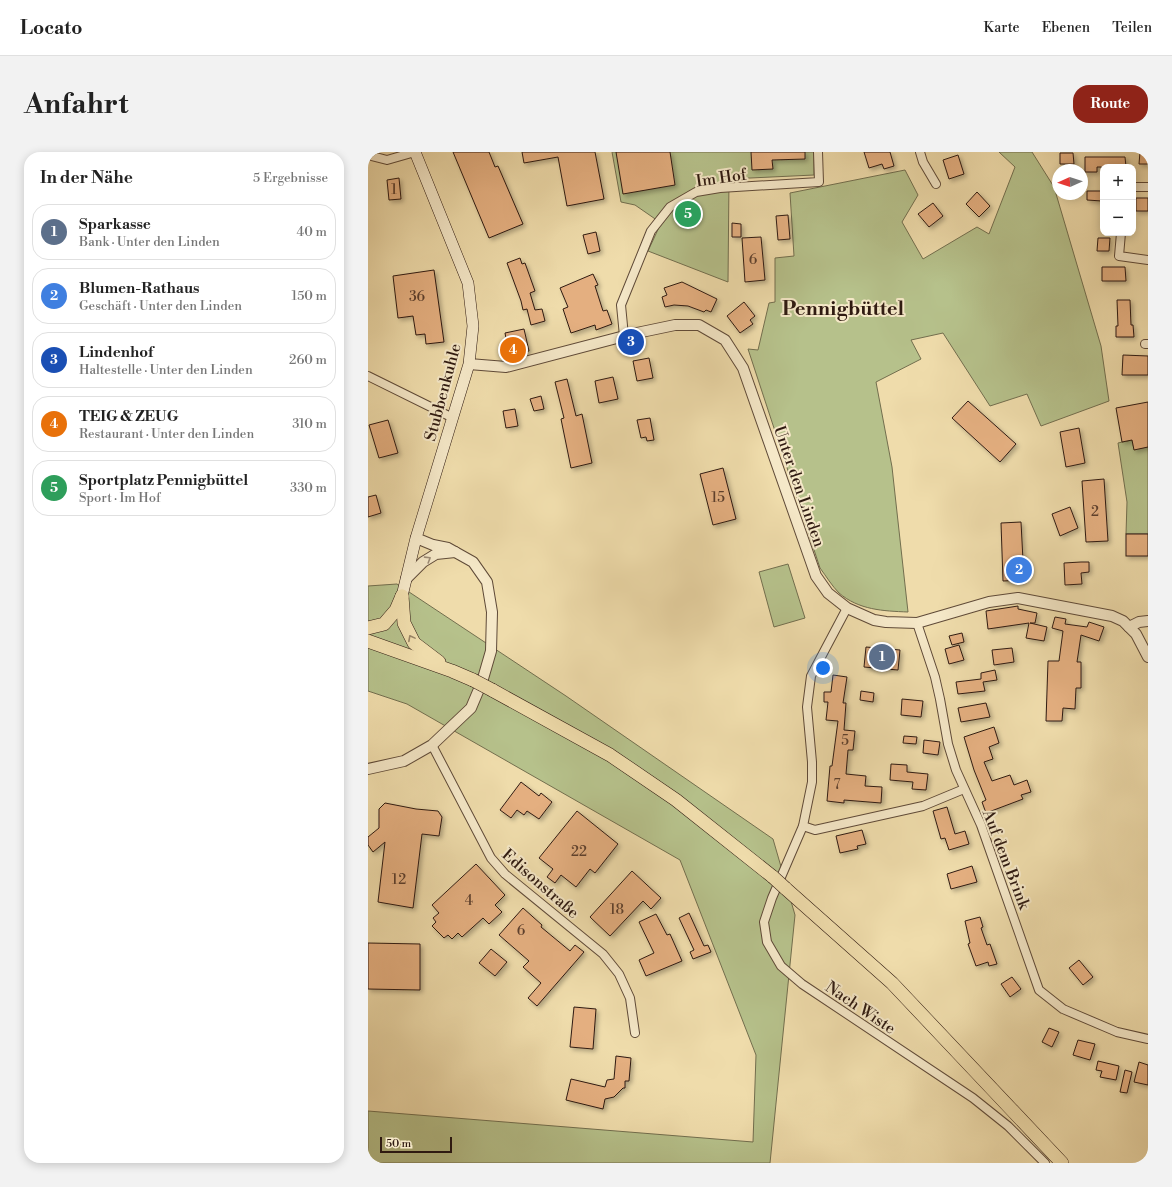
<!DOCTYPE html>
<html lang="de">
<head>
<meta charset="utf-8">
<style>
	body { margin:0; font-family:"Libre Bodoni",serif; background:#f2f2f2; color:#222 }
	.controls { position:absolute; right:12px; top:12px; display:grid; overflow:hidden; border-radius:8px; box-shadow:0 2px 10px #0003 }
	.controls button { width:36px; height:36px; display:grid; place-items:center; padding:0; border:0; border-bottom:1px solid #e0e0e0; background:#fff; color:#222; font:20px sans-serif }
	.compass { position:absolute; left:684px; top:12px; width:36px; height:36px; border-radius:50%; background:#fff; box-shadow:0 2px 10px #0003; rotate:267deg }
	.scale { position:absolute; left:12px; bottom:10px; width:72px; box-sizing:border-box; padding-left:4px; border:2px solid #2f1a11; border-top:0; font-size:11px; line-height:14px; white-space:nowrap; color:#2f1a11; -webkit-text-stroke:3px #f5e8c8; paint-order:stroke }
	.you { position:absolute; left:455px; top:516px; width:14px; height:14px; margin:-10px; border:3px solid #fff; border-radius:50%; background:#1a73e8; box-shadow:0 0 0 6px #1a73e833 }
	.badge { display:grid; place-items:center; width:26px; height:26px; border-radius:50%; background:#8f2418; color:#fff; font-size:13px; font-weight:700 }
	.pin { position:absolute; translate:-50% -50%; border:2px solid #fff; box-shadow:0 1px 4px #0006 }
	.list { margin:0; padding:0; list-style:none }
	h2 { display:flex; justify-content:space-between; align-items:center; height:52px; margin:0; padding:0 16px; font-size:17px }
	h2 small { font-size:13px; font-weight:400; color:#767676 }
	.list li { display:grid; grid-template-columns:26px 1fr auto; gap:12px; align-items:center; box-sizing:border-box; height:56px; margin:0 8px 8px; padding:0 8px; border:1px solid #e0e0e0; border-radius:16px }
	.list b { display:block; font-size:15px; white-space:nowrap }
	.list p { margin:0; font-size:13px; white-space:nowrap; color:#767676 }
	.list em { font-size:13px; font-style:normal; color:#767676 }
	.map { position:relative; flex:none; width:780px; height:1011px; overflow:hidden; border-radius:16px }
	header { display:flex; align-items:center; gap:24px; box-sizing:border-box; height:56px; padding:0 20px; background:#fff; border-bottom:1px solid #e0e0e0 }
	header strong { font-size:19px }
	nav { display:flex; gap:22px; margin-inline-start:auto; font-size:14px }
	.intro { display:flex; align-items:center; justify-content:space-between; box-sizing:border-box; height:96px; padding:0 24px }
	h1 { margin:0; font-size:28px }
	.button { padding:10px 18px; border-radius:16px; background:#8f2418; color:#fff; font-size:14px; font-weight:700 }
	main { display:flex; gap:24px; padding:0 24px }
	aside { flex:1; background:#fff; border-radius:16px; box-shadow:0 2px 10px #0003 }
	.map>svg:first-child { display:block }
	.green { fill:#b6c18b; stroke:#726e4e }
	.building { fill:#e4af80; stroke:#2f1a11; filter:url(#shadow) }
	.lines { fill:none; stroke-linecap:round; stroke-linejoin:round }
	.minor-casing { stroke:#5f4a38; stroke-width:10 }
	.tertiary-casing { stroke:#5f4a38; stroke-width:12 }
	.secondary-casing { stroke:#2f1a11; stroke-width:12 }
	.primary-casing { stroke:#2f1a11; stroke-width:14 }
	.minor { stroke:#f5e8c8; stroke-width:8 }
	.tertiary { stroke:#f5e8c8; stroke-width:10 }
	.secondary { stroke:#f5e8c8; stroke-width:11 }
	.primary { stroke:#efdcab; stroke-width:13 }
	.primary-bridge-casing { stroke:#2f1a11; stroke-width:14; stroke-linecap:butt }
	.primary-bridge { stroke:#efdcab; stroke-width:13 }
	.oneway { stroke:#9c8b76 }
	.oneway2 { stroke:#998566 }
	.labels { text-anchor:middle; stroke-width:4; stroke-linejoin:round; paint-order:stroke }
	.number-label { font-size:14px; fill:#5c3f2d }
	.street-label { font-size:16px; fill:#2f1a11; stroke:#f5e8c8 }
	.district-label { font-size:20px; font-weight:bold; fill:#2f1a11; stroke:#f5e8c8 }
</style>
</head>
<body>
<header>
<strong>Locato</strong>
<nav><a>Karte</a><a>Ebenen</a><a>Teilen</a></nav>
</header>
<div class="intro"><h1>Anfahrt</h1><a class="button">Route</a></div>
<main>
<aside>
<h2>In der Nähe<small>5 Ergebnisse</small></h2>
<ul class="list">
<li><span class="badge" style="background:#5c6f8a">1</span><div><b>Sparkasse</b><p>Bank · Unter den Linden</p></div><em>40 m</em></li>
<li><span class="badge" style="background:#3f7fe0">2</span><div><b>Blumen-Rathaus</b><p>Geschäft · Unter den Linden</p></div><em>150 m</em></li>
<li><span class="badge" style="background:#1a4fb4">3</span><div><b>Lindenhof</b><p>Haltestelle · Unter den Linden</p></div><em>260 m</em></li>
<li><span class="badge" style="background:#e8710a">4</span><div><b>TEIG &amp; ZEUG</b><p>Restaurant · Unter den Linden</p></div><em>310 m</em></li>
<li><span class="badge" style="background:#2e9e5b">5</span><div><b>Sportplatz Pennigbüttel</b><p>Sport · Im Hof</p></div><em>330 m</em></li>
</ul>
</aside>
<div class="map">
<svg width="780" height="1011" viewBox="0 0 780 1011">
	<defs>
		<filter id="shadow"><feDropShadow dx="2.5" dy="2.5" stdDeviation="2" flood-color="#0004"/></filter>
	</defs>
	<rect width="100%" height="100%" fill="#efdcab"/>
	<filter id="stains"><feTurbulence type="fractalNoise" baseFrequency=".005" numOctaves="4"/><feColorMatrix values="0 0 0 0 .2 0 0 0 0 .09 0 0 0 0 .02 0 0 0 .5 -.17"/></filter>
	<radialGradient id="worn" r=".72"><stop offset=".6" stop-color="#630" stop-opacity="0"/><stop offset="1" stop-color="#630" stop-opacity=".3"/></radialGradient>
	<g class="green">
		<path d="M244,0H446V23L361,27L360,130L280,99L293,71L267,53L253,50Z"/>
		<path d="M631,0H664L686,35L733,194L741,249L673,274L659,242L622,254L575,181L543,188L553,207L508,230L524,315L540,460C515,459 491,458 471,441C464,434 458,424 452,416L380,197L390,198L401,151L407,150V106L426,104L422,41L537,18L550,43L534,70L555,107L609,75L621,82L647,15Z"/>
		<path d="M764,288L766,297L780,295V382H758L759,350L750,291Z"/>
		<path d="M420,412L437,466L406,475L391,420Z"/>
		<path d="M29,432L198,544L405,687L427,763L402,1011H0V959L385,990L388,903L312,708L39,552L0,539V434Z"/>
	</g>
	<g class="building">
		<path d="M85,0H121L127,15L130,14L155,72L121,86Z"/>
		<path d="M154,0H227L236,47L199,54L190,5L156,11Z"/>
		<path d="M248,0H302L307,33L255,42Z"/>
		<path d="M383,0H437V7L404,8L405,17L384,18Z"/>
		<path d="M496,0H522L526,14L516,17L514,12L501,16Z"/>
		<path d="M772,0H780V12H771Z"/>
		<path d="M692,1H705L706,12H692Z"/>
		<path d="M590,3L596,22L581,27L575,8Z"/>
		<path d="M717,5H757L758,15H729V20H717Z"/>
		<path d="M31,26L33,47L21,48L19,28Z"/>
		<path d="M719,39H735L734,49L719,48Z"/>
		<path d="M609,40L622,54L611,65L598,52Z"/>
		<rect x="768" y="46" width="12" height="13"/>
		<path d="M565,51L575,64L561,75L550,62Z"/>
		<path d="M420,63L422,87L410,88L408,64Z"/>
		<path d="M364,71L373,72V85H364Z"/>
		<path d="M228,80L232,99L220,102L215,83Z"/>
		<path d="M393,85L397,128L377,130L374,86Z"/>
		<path d="M730,86H742L741,99H729Z"/>
		<path d="M152,106L154,112L157,111L167,139L162,141L167,158L174,157L177,169L163,173L159,157L155,158L153,149L139,111Z"/>
		<path d="M734,115H757L758,129H734Z"/>
		<path d="M66,118L76,190L58,192L57,182L48,183L45,164L30,166L25,124Z"/>
		<path d="M225,122L230,133L227,134L235,159L239,158L244,172L228,178L227,173L203,181L195,157L200,155L192,136Z"/>
		<path d="M314,130L349,147L343,160L338,158L336,160L320,154L306,153L297,155L294,145L299,143L296,136Z"/>
		<path d="M749,148H762L763,173H765L766,185H748V174H750Z"/>
		<path d="M376,150L387,164L382,168L385,172L372,181L359,164Z"/>
		<path d="M156,177L161,199L141,203L137,181Z"/>
		<path d="M755,203L780,204V223H754Z"/>
		<path d="M281,206L285,226L269,229L265,209Z"/>
		<path d="M245,225L250,247L231,251L227,229Z"/>
		<path d="M199,227L208,264L214,262L224,311L203,316L193,267L196,266L187,230Z"/>
		<path d="M173,244L176,257L166,259L162,247Z"/>
		<path d="M600,249L648,292L632,310L584,266Z"/>
		<path d="M780,250V295L766,298L764,288L754,290L748,256Z"/>
		<path d="M147,257L150,274L138,276L135,259Z"/>
		<path d="M282,266L286,288L279,289L278,285L273,286L269,268Z"/>
		<path d="M20,268L30,301L11,306L1,273Z"/>
		<path d="M711,276L717,311L698,315L692,280Z"/>
		<path d="M355,316L368,367L345,373L332,322Z"/>
		<path d="M736,327L740,389L718,390L714,329Z"/>
		<path d="M8,343L13,361L0,365V345Z"/>
		<path d="M702,355L710,376L692,384L684,362Z"/>
		<path d="M653,370L656,428L635,429L633,371Z"/>
		<rect x="758" y="382" width="22" height="22"/>
		<path d="M713,410H721V420L713,421L714,432L697,433L696,411Z"/>
		<path d="M650,454V457L669,461L667,471H662L679,475L676,489L658,486L661,471L620,477L618,459Z"/>
		<path d="M687,465L698,467L697,472L719,475L721,470L736,475L731,489L713,483L709,510H713V536H708L707,557L695,556L694,569H678L680,509H691L695,479L684,476Z"/>
		<path d="M594,481L596,490L584,493L581,484Z"/>
		<path d="M591,493L596,508L581,512L577,497Z"/>
		<path d="M498,495L532,498L530,518L496,515Z"/>
		<path d="M644,496L646,510L626,513L624,498Z"/>
		<path d="M627,518L629,528L615,530L617,539L590,542L588,530L613,527V521Z"/>
		<path d="M465,523L479,525L475,551H478L476,578L487,579L485,598H480L478,622L498,624L497,634L514,635L513,651L476,648V651L459,649L462,614H464L470,569L458,568L460,550H456V540H463Z"/>
		<path d="M493,539L506,541L505,550L492,548Z"/>
		<path d="M534,547L555,549L553,565L533,563Z"/>
		<path d="M618,551L622,565L593,570L590,556Z"/>
		<path d="M626,575L631,591L621,595L625,607L616,610L624,629L642,623L646,633L659,628L663,640L653,643L655,647L618,661L614,650L618,648L606,618L596,585Z"/>
		<path d="M536,584L549,585L548,592L535,591Z"/>
		<path d="M556,588L572,590L570,603L555,601Z"/>
		<path d="M523,612L539,613V620L560,622L558,638L544,637L545,630L522,628Z"/>
		<path d="M153,630L171,644L173,641L184,650L171,667L159,659L156,663L149,658L143,666L132,658Z"/>
		<path d="M17,651L48,657L70,659L74,665L71,684L54,682L45,756L10,750L17,690L5,700L0,693V685L11,676V657Z"/>
		<path d="M579,655L587,682L597,679L601,692L581,698L577,686L573,687L565,659Z"/>
		<path d="M209,659L250,692L227,721L222,717L208,735L193,723L187,731L179,725L185,717L171,706Z"/>
		<path d="M494,678L498,692L489,694L490,697L472,701L468,684Z"/>
		<path d="M108,712L137,743L127,753L134,760L121,772L115,766L94,785L90,781L84,787L80,783L76,786L64,774L68,770L65,766L71,761L64,753Z"/>
		<path d="M604,714L609,730L583,737L579,722Z"/>
		<path d="M264,719L293,746L283,757L275,749L242,784L222,765Z"/>
		<path d="M155,756L174,773L173,775L202,799L207,793L216,800L169,854L160,846L173,831L155,815L161,809L131,783Z"/>
		<path d="M321,761L336,794L340,793L343,800L325,807L322,800L326,798L311,766Z"/>
		<path d="M288,762L299,783L302,782L314,809L278,824L271,808L286,801L271,770Z"/>
		<path d="M612,765L615,775L613,776L619,793L622,792L629,812L621,814L620,810L608,814L600,792L602,791L597,769Z"/>
		<path d="M0,791L52,792V838L0,837Z"/>
		<path d="M123,797L139,810L127,824L111,811Z"/>
		<path d="M711,808L725,825L715,833L701,816Z"/>
		<path d="M644,825L653,837L642,845L633,832Z"/>
		<path d="M206,855L228,857L225,897L202,895Z"/>
		<path d="M681,876L691,880L684,895L674,890Z"/>
		<path d="M710,888L727,892L722,908L705,903Z"/>
		<path d="M248,904L263,906L261,929H257V936H255L246,945L237,947L235,957L198,948L203,927L237,935L239,928L246,927Z"/>
		<path d="M730,909L751,914L748,928L732,925L734,919L728,918Z"/>
		<path d="M771,910L780,913V933L766,930Z"/>
		<path d="M757,918L764,920L759,941L752,940Z"/>
	</g>
	<g class="lines">
		<defs>
			<g id="minor">
				<path d="M552,0L555,10L568,32"/>
				<path d="M0,3L19,8L47,0"/>
				<path d="M765,35H780"/>
				<path d="M753,81L751,104L780,108"/>
				<path d="M256,184L253,153L283,79L302,55L328,40L352,36L451,30L450,0"/>
				<path d="M777,192H780"/>
				<path d="M0,224L85,266"/>
				<path d="M479,456L443,524L439,555L444,610V630L435,674L404,746L396,770L399,790L413,814L434,832L605,946L640,974L677,1011"/>
				<path d="M549,471L567,525L572,547L580,592L588,618L613,673L671,838L695,857L749,880L780,887"/>
				<path d="M64,593L123,706L137,722L235,802L251,822L262,846L267,881"/>
				<path d="M435,674L447,678L555,654L596,637"/>
			</g>
			<g id="tertiary">
				<path d="M101,212L138,215L264,182L307,173H331L357,188L375,216L448,424L460,441L479,456L506,468L518,470L549,471L621,450L650,446L744,464L755,469L768,482L780,505"/>
				<path d="M38,427L55,410L68,402L87,400"/>
				<path d="M761,475L771,470L780,469"/>
				<path d="M0,617L36,609L64,593L103,556L114,530L123,499L124,460L119,430L105,410L80,396L65,393L48,386"/>
			</g>
			<path id="secondary" d="M34,444L48,386L101,212L105,174L100,131L47,0"/>
			<g id="primary">
				<path d="M34,444L36,471L46,491L71,510"/>
				<path d="M0,476L16,472L28,458L34,444"/>
				<path d="M0,489L84,519L105,528"/>
				<path d="M124,538L242,603L308,648L405,725"/>
				<path d="M417,736L524,831L694,1011"/>
			</g>
		</defs>
		<use href="#minor" class="minor-casing"/>
		<use href="#tertiary" class="tertiary-casing"/>
		<use href="#secondary" class="secondary-casing"/>
		<use href="#primary" class="primary-casing"/>
		<use href="#minor" class="minor"/>
		<use href="#tertiary" class="tertiary"/>
		<use href="#secondary" class="secondary"/>
		<use href="#primary" class="primary"/>
		<defs>
			<g id="primary-bridge">
				<path d="M105,528L124,538"/>
				<path d="M405,725L417,736"/>
			</g>
		</defs>
		<use href="#primary-bridge" class="primary-bridge-casing"/>
		<use href="#primary-bridge" class="primary-bridge"/>
	</g>
	<defs><path id="oneway-chevron" d="M-2-3.5L2.5 0L-2 3.5" fill="none" stroke-width="1.6" stroke-linecap="round" stroke-linejoin="round"/></defs>
	<use class="oneway" href="#oneway-chevron" transform="translate(60 407) rotate(-32)"/>
	<use class="oneway2" href="#oneway-chevron" transform="translate(43 486) rotate(-118)"/>
	<g class="labels">
		<g class="number-label">
			<text x="26" y="42">1</text>
			<text x="385" y="112">6</text>
			<text x="49" y="149">36</text>
			<text x="350" y="350">15</text>
			<text x="727" y="364">2</text>
			<text x="477" y="593">5</text>
			<text x="469" y="637">7</text>
			<text x="211" y="704">22</text>
			<text x="31" y="732">12</text>
			<text x="101" y="753">4</text>
			<text x="249" y="762">18</text>
			<text x="153" y="783">6</text>
		</g>
		<g class="street-label">
			<text transform="translate(353 25) rotate(-8)" y="6">Im Hof</text>
			<text transform="translate(74 240) rotate(-75)" y="6">Stubbenkuhle</text>
			<text transform="translate(432 334) rotate(71)" y="6">Unter den Linden</text>
			<text transform="translate(639 707) rotate(69)" y="6">Auf dem Brink</text>
			<text transform="translate(173 731) rotate(41)" y="6">Edisonstraße</text>
			<text transform="translate(493 855) rotate(34)" y="6">Nach Wiste</text>
		</g>
		<g class="district-label">
			<text x="475" y="163">Pennigbüttel</text>
		</g>
	</g>
	<rect width="100%" height="100%" filter="url(#stains)"/>
	<rect width="100%" height="100%" fill="url(#worn)"/>
</svg>
<div class="controls">
<button>+</button>
<button>−</button>
</div>
<svg class="compass" viewBox="-18 -18 36 36"><path d="M0-13l5 13h-10z" fill="#e53935"/><path d="M0 13l5-13h-10z" fill="#767676"/></svg>
<div class="scale">50 m</div>
<div class="you"></div>
<div class="pin badge" style="left:514px;top:505px;background:#5c6f8a">1</div>
<div class="pin badge" style="left:651px;top:418px;background:#3f7fe0">2</div>
<div class="pin badge" style="left:263px;top:190px;background:#1a4fb4">3</div>
<div class="pin badge" style="left:145px;top:198px;background:#e8710a">4</div>
<div class="pin badge" style="left:320px;top:62px;background:#2e9e5b">5</div>
</div>
</main>
</body>
</html>
